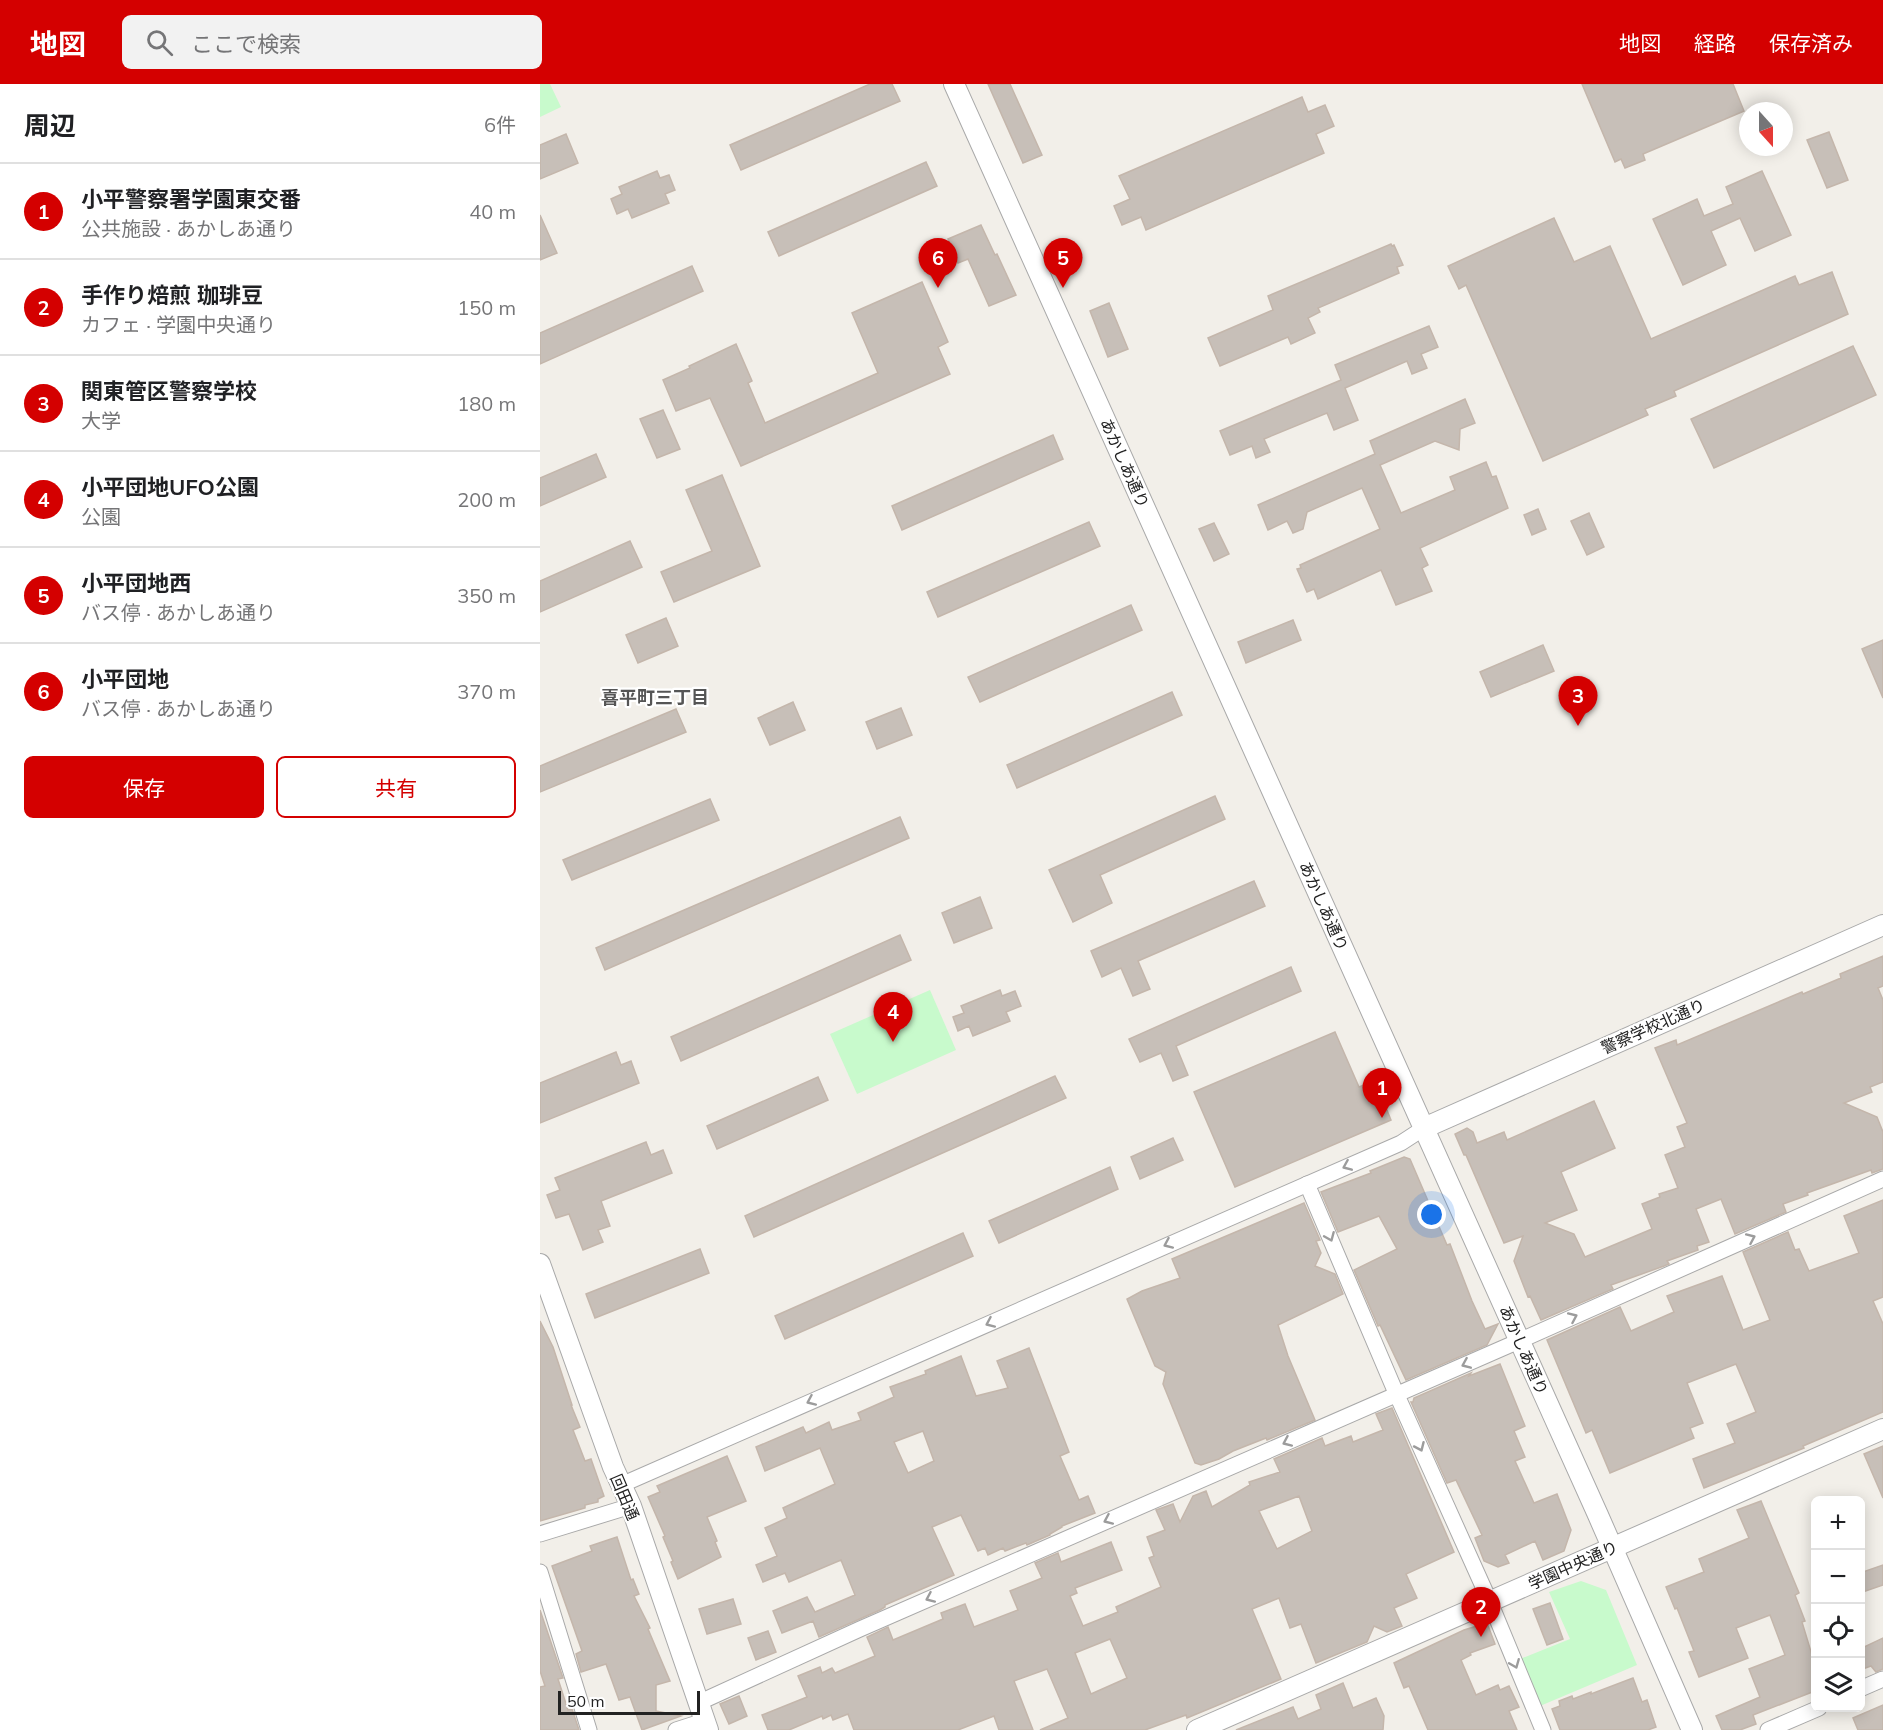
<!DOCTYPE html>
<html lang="ja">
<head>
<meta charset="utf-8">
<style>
	body { margin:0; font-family:Mulish,"Noto Sans JP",sans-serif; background:#f2f2f2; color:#202124 }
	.controls { position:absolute; right:18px; bottom:18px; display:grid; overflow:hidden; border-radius:9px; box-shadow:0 3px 15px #0003 }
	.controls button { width:54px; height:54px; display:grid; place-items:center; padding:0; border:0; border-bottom:2px solid #e0e0e0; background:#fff; color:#202124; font:30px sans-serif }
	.compass { position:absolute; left:1199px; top:18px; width:54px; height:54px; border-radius:50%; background:#fff; box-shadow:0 3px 15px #0003; rotate:159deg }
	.scale { position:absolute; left:18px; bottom:15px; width:142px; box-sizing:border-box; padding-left:6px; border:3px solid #222; border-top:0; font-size:16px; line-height:21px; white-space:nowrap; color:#222; -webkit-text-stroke:4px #fff; paint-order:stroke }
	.you { position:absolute; left:892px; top:1131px; width:21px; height:21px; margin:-15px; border:4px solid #fff; border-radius:50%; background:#1a73e8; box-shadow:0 0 0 9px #1a73e833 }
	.badge { display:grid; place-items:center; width:39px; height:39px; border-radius:50%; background:#d40000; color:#fff; font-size:20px; font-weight:700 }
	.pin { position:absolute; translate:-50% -50px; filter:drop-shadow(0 2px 3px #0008) }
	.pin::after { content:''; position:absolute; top:32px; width:21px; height:18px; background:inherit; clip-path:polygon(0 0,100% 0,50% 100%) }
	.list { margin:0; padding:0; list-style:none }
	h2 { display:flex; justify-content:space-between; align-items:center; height:78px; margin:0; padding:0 24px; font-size:26px }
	h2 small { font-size:20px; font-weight:400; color:#757577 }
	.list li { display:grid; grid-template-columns:39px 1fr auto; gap:18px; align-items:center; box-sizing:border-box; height:96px; padding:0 24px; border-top:2px solid #e0e0e0 }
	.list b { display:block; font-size:22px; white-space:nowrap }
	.list p { margin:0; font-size:20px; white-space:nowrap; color:#757577 }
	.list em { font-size:20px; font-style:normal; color:#757577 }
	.actions { display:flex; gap:12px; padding:18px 24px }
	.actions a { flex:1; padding:14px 0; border:2px solid #d40000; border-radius:9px; text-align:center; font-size:21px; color:#d40000 }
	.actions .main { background:#d40000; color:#fff }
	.icon { flex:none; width:33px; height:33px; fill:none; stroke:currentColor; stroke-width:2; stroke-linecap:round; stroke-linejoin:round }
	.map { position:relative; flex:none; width:1343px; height:1646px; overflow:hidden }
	header { display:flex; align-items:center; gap:36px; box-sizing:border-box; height:84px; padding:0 30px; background:#d40000; color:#fff }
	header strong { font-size:28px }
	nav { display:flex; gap:33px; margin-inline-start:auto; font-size:21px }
	.search { width:420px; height:54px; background:#f2f2f2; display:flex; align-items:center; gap:15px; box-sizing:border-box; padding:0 21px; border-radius:9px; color:#757577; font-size:22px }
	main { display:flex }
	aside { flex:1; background:#fff }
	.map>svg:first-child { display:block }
	.park { fill:#c8facc }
	.building { fill:#c7bfb8; stroke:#c4b6ab; stroke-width:1.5; fill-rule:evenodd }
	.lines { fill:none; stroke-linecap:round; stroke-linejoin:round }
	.minor-casing { stroke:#a9a9a9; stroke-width:17 }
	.tertiary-casing { stroke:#a9a9a9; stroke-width:22 }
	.minor { stroke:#fff; stroke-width:15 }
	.tertiary { stroke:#fff; stroke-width:20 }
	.oneway { stroke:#9c9c9c }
	.labels { text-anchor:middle; stroke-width:4.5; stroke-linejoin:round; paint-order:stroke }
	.street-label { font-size:16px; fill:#222; stroke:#fff }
	.neighbourhood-label { font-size:18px; font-weight:bold; fill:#555; stroke:#fff }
</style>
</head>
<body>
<header>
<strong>地図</strong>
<div class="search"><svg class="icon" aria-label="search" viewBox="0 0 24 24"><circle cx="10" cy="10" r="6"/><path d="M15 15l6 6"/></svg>ここで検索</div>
<nav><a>地図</a><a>経路</a><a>保存済み</a></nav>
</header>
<main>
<aside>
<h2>周辺<small>6件</small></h2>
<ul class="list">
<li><span class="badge">1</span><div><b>小平警察署学園東交番</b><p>公共施設 · あかしあ通り</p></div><em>40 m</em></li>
<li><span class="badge">2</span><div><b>手作り焙煎 珈琲豆</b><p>カフェ · 学園中央通り</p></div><em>150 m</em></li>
<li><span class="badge">3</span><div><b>関東管区警察学校</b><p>大学</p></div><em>180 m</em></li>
<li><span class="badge">4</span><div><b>小平団地UFO公園</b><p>公園</p></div><em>200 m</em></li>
<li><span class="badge">5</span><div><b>小平団地西</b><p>バス停 · あかしあ通り</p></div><em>350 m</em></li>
<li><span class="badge">6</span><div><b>小平団地</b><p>バス停 · あかしあ通り</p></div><em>370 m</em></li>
</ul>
<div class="actions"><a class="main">保存</a><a>共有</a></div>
</aside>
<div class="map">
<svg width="1343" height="1646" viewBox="0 0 1343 1646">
	<rect width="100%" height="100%" fill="#f2efe9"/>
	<g class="park">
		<path d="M0,0H10L21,23L0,33Z"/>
		<path d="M390,906L416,966L317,1010L290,950Z"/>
		<path d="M1041,1497L1066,1506L1097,1581L1000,1622L980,1575L1030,1555L1009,1508Z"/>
	</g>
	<g class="building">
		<path d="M330,0H352L360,17L201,86L190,61Z"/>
		<path d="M448,0H470L502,71L483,79Z"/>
		<path d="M1042,0H1193L1204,27L1103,70L1105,76L1085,84L1081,75L1075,78Z"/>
		<path d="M762,13L768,28L785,21L794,42L776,50L784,69L606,146L601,133L582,141L574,122L590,115L579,92Z"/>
		<path d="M1289,48L1308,96L1287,104L1267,56Z"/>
		<path d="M26,50L38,79L0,95V61Z"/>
		<path d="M386,78L397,102L239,172L228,148Z"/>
		<path d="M117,87L120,94L129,91L135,106L125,110L129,119L92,134L88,125L77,130L71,115L82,110L79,103Z"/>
		<path d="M1222,87L1251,151L1215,167L1200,134L1171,147L1186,181L1143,201L1113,135L1157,115L1164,132L1193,120L1186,103Z"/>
		<path d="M0,131L17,169L0,176Z"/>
		<path d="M1014,134L1034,178L1070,162L1111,255L1255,192L1259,201L1292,188L1308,230L1134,307L1136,312L1105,325L1108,331L1003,377L926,201L919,205L908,182Z"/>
		<path d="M441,141L455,171L457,170L476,211L449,222L428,175L418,179L408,155Z"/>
		<path d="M851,160L852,162L854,161L863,181L857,183L859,189L778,224L780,228L768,234L775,249L751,260L748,253L680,282L668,254L733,226L728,212Z"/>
		<path d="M152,182L163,207L0,280V249Z"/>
		<path d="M382,198L408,258L398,263L410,290L201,382L170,314L136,327L123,296L150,284L149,282L196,260L212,297L208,299L225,339L338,289L312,229Z"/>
		<path d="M569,219L588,265L568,273L550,227Z"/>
		<path d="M889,242L898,263L881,270L887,284L872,290L867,277L805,304L818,336L794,346L787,329L724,355L730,368L716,374L712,362L690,371L680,347L801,296L795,281Z"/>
		<path d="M1313,262L1336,311L1174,384L1151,335Z"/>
		<path d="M925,315L935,339L920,345L919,366L895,357L840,381L861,429L915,406L910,393L946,378L952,393L956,392L968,424L880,464L888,481L882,484L892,507L856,521L841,486L778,515L774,505L767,508L757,485L761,484L760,481L840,445L822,404L767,428L763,445L753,449L747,437L728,446L718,421L835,370L830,357Z"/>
		<path d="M123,326L140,365L117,374L100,335Z"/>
		<path d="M513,351L523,375L362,446L352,422Z"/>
		<path d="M56,370L66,393L0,422V394Z"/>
		<path d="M182,391L220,482L134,518L121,488L172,467L146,406Z"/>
		<path d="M998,425L1006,445L992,451L984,431Z"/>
		<path d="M1049,429L1064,463L1047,471L1031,437Z"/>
		<path d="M549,438L560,462L398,533L387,508Z"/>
		<path d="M674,439L689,470L674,477L659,445Z"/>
		<path d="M90,457L102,483L0,528V497Z"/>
		<path d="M591,521L602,546L440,618L428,593Z"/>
		<path d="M126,534L138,562L98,579L86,551Z"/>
		<path d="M753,536L761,556L706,579L698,558Z"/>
		<path d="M1343,556V614L1322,565Z"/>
		<path d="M1003,561L1014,587L951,613L940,588Z"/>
		<path d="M632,608L642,631L477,704L467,681Z"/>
		<path d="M253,618L265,646L230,661L218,634Z"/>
		<path d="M361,624L372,651L337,665L326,638Z"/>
		<path d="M136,625L146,648L0,708V682Z"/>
		<path d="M675,712L685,735L560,791L572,819L533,838L509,786Z"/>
		<path d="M170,715L179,736L32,796L23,776Z"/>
		<path d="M360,733L369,754L65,886L56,864Z"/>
		<path d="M714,797L725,822L598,877L610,905L593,912L581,884L562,893L551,867Z"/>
		<path d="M440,813L452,844L414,859L402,829Z"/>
		<path d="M360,851L371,876L141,977L131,953Z"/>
		<path d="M1343,872V902L1338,904L1343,916V998L1330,1003L1332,1008L1304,1019L1337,1033L1343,1048V1085L1332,1089L1331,1086L1267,1109L1268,1111L1243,1120L1246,1128L1195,1150L1181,1115L1156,1125L1169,1158L1157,1162L1158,1166L1127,1177L1129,1180L1124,1182L1071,1201L1073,1205L1001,1236L990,1212L988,1213L974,1177L983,1152L964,1159L926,1071H924L915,1050L927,1044L933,1048L937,1059L964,1048L967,1056L1054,1017L1075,1064L1021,1088L1037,1126L1005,1139L1034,1150L1045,1173L1112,1145L1102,1120L1120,1113L1119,1110L1138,1104L1125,1071L1145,1063L1137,1043L1147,1039L1115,964L1136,956L1137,961L1262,908L1263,910L1301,894L1300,890Z"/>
		<path d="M751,883L761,907L636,962L648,991L633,997L621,969L600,978L589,955Z"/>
		<path d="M460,906L462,912L475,907L481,922L466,928L470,937L433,952L429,942L418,947L413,933L424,929L421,922Z"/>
		<path d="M795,948L819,1003L832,998L841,1020L844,1019L851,1036L695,1103L654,1008Z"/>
		<path d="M76,968L81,981L91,977L99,999L0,1039V999Z"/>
		<path d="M515,992L526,1014L214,1153L205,1132Z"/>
		<path d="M278,993L288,1016L177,1065L167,1042Z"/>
		<path d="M633,1054L643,1076L600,1095L591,1073Z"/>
		<path d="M106,1058L111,1071L123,1066L132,1089L61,1117L70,1142L58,1146L63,1158L43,1166L29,1130L16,1134L7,1111L20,1106L15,1094Z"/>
		<path d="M864,1073L870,1075L907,1161L910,1160L932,1217L945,1245L958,1240L947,1261L866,1296L840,1241L838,1242L814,1186L857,1165L839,1132L798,1148L781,1108L831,1089L830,1087Z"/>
		<path d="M570,1083L578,1105L459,1159L449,1137Z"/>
		<path d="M1343,1116V1213L1333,1217L1343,1240V1328L1263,1362L1264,1364L1164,1404L1153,1375L1195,1359L1187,1340L1216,1328L1196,1280L1147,1299L1163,1339L1150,1344L1154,1354L1070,1389L1052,1346L1046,1349L1007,1256L1080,1223L1091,1247L1134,1228L1127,1212L1182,1192L1203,1246L1230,1236L1203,1168L1248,1148L1255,1166L1259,1165L1269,1187L1319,1169L1304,1132Z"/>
		<path d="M764,1119L780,1156L776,1157L781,1169L775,1182L795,1190L803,1210L738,1241L748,1272L775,1336L727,1356L726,1354L693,1367L679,1375L661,1381L655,1379L623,1300L626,1288L615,1282L587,1215L602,1207L640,1194L632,1175Z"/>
		<path d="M423,1149L433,1172L245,1255L235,1232Z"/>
		<path d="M160,1165L169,1189L55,1234L46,1210Z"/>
		<path d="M0,1237L13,1263L32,1321H31L40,1343L33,1346L45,1377L51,1375L64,1412L58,1415V1418L45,1421V1424L0,1437Z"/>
		<path d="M489,1264L529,1368L520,1372L539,1416L548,1412L555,1429L522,1442V1443L510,1450V1451L487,1461L486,1459L465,1467L463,1464L448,1471L445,1464L438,1467L421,1431L392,1443L414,1491L345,1521V1523L340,1526L279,1553L273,1537L242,1549L233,1527L267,1513L275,1528L315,1511L301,1476L249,1498L245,1489L223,1498L216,1481L237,1472L225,1444L247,1434L243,1424L295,1400L280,1364L225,1387L216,1363L263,1343L266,1349L289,1338L292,1346L321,1336L318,1329L354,1313L350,1303L386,1290L385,1287L421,1272L436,1312L468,1304L457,1277ZM383,1347L394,1377L368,1389L354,1358Z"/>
		<path d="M960,1280L985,1342L974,1347L985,1373L975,1377L994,1419L1017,1410L1031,1446L1024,1467L1003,1476L995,1457L965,1471L969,1479L958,1483L944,1477L935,1454L942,1451L916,1396L907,1399L871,1318H873L874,1314L931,1289L929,1292Z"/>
		<path d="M852,1324L914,1468L866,1490L877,1514L854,1524L862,1542L847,1548L834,1542L827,1558L776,1579L761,1540L750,1544L739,1514L712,1525L741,1595L647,1634L646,1631L605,1646H500L528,1634L507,1585L474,1597L493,1646H459L454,1632L418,1646H314L308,1630L293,1636L291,1631L283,1635L282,1632L249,1646H228L222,1631L267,1613L258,1592L280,1583L282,1589L292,1584L295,1589L335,1572L327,1553L348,1543L353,1556L403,1535L401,1529L425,1520L434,1543L478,1526L470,1507L502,1494L495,1479L518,1469L521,1478L571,1458L582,1486L535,1504L537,1509L530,1512L543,1542L578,1528L576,1523L621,1503L609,1474L614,1472L607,1453L625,1446L616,1426L633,1420L640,1438L653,1412L666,1407L672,1423L710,1401L709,1398L740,1388L734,1375L782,1354L785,1362L811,1352L813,1358L843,1346L836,1330ZM759,1412L772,1447L737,1465L719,1427ZM570,1555L587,1594L551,1610L535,1569Z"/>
		<path d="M1343,1362V1414L1324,1370Z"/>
		<path d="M187,1372L206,1417L167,1433L177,1457L175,1458L181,1473L138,1495L131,1478L133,1477L123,1453L125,1452L108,1413L120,1408L117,1402Z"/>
		<path d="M1221,1417L1259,1509L1255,1511L1265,1537L1262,1538L1275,1581V1607L1213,1631L1216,1640L1200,1646H1182L1176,1632L1220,1613L1209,1585L1245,1571L1230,1531L1196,1544L1208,1574L1159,1593L1149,1568L1154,1567L1137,1524L1135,1525L1126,1503L1164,1488L1159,1475L1209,1454L1197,1426Z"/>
		<path d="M77,1453L91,1496L93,1495L99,1510L94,1512L110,1544L108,1545L130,1597L116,1601V1627L141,1632L102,1646L90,1613L79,1616L66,1580L41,1588L36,1570L42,1567L12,1482L52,1467L50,1462Z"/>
		<path d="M1343,1481V1501L1320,1509V1489Z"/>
		<path d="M193,1515L201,1540L167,1550L159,1525Z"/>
		<path d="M1010,1519L1023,1555L1007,1561L993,1525Z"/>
		<path d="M0,1526L23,1594L18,1595L28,1626L32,1625L39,1646H0V1603L5,1602L0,1587Z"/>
		<path d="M947,1539L955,1560L930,1569L931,1571L921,1576L936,1611L958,1601L960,1606L969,1602L979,1623L969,1627L977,1646H888L869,1602L864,1604L854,1579L924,1546Z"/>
		<path d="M228,1547L236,1568L216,1576L208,1554Z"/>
		<path d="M1343,1554V1585L1336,1588L1331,1582L1320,1586V1565Z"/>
		<path d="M1093,1594L1102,1618L1107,1616L1116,1643L1108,1646H1020L1012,1625L1020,1622L1019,1617L1032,1612L1033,1615L1051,1608V1610Z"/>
		<path d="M803,1599L813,1624L836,1614L844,1632L843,1646H696L753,1623L758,1635L781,1625L776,1611Z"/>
		<path d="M199,1612L207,1632L189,1640L180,1620Z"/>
		<path d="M1343,1621V1646H1318L1313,1634Z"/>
	</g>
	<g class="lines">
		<defs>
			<g id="minor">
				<path d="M767,1100L856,1309L950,1518L1003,1646"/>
				<path d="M81,1401L861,1059L884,1044"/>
				<path d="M0,1450L91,1422"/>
				<path d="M0,1488L49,1646"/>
				<path d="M1320,1605L1343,1595"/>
				<path d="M158,1619L320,1545L979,1257L1343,1095"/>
				<path d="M136,1646L164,1637"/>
				<path d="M1228,1646L1279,1624"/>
			</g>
			<g id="tertiary">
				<path d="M414,0L1058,1431L1152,1646"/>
				<path d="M884,1044L1343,841"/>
				<path d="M0,1180L73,1383L91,1422L168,1646"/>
				<path d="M657,1646L1343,1345"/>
			</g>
		</defs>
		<use href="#minor" class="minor-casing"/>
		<use href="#tertiary" class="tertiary-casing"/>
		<use href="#minor" class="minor"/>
		<use href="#tertiary" class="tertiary"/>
	</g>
	<defs><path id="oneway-chevron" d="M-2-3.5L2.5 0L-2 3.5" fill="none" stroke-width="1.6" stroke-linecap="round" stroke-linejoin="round" transform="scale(1.5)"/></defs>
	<g class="oneway">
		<use href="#oneway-chevron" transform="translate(807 1082) rotate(157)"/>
		<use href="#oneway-chevron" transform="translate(790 1153) rotate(67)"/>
		<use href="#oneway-chevron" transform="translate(1211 1154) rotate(-24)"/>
		<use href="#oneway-chevron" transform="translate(628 1160) rotate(156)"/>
		<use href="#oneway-chevron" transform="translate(1033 1233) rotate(-24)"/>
		<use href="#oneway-chevron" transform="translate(450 1239) rotate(156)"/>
		<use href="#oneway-chevron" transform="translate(926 1280) rotate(157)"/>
		<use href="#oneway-chevron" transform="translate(271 1317) rotate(156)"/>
		<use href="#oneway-chevron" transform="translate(747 1358) rotate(156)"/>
		<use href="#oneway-chevron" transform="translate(880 1363) rotate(66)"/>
		<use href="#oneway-chevron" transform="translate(568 1436) rotate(156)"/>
		<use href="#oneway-chevron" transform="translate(390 1514) rotate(156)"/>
		<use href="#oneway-chevron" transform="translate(975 1580) rotate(68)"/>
	</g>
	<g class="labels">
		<g class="street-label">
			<text transform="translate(585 379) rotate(66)" y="6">あかしあ通り</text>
			<text transform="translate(784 822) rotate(66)" y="6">あかしあ通り</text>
			<text transform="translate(1113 942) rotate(-24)" y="6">警察学校北通り</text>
			<text transform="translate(984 1266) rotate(66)" y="6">あかしあ通り</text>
			<text transform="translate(85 1413) rotate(67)" y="6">回田通</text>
			<text transform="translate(1033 1481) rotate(-24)" y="6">学園中央通り</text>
		</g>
		<g class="neighbourhood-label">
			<text x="115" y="620">喜平町三丁目</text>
		</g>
	</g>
</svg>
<div class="controls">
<button>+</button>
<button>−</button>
<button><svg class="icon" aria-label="locate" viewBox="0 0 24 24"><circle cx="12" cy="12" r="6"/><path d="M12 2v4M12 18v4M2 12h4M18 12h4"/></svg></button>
<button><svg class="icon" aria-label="layers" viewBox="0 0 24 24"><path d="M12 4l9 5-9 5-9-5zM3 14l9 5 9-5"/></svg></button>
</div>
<svg class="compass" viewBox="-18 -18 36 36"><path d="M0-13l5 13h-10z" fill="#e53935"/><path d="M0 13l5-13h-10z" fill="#757577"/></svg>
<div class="scale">50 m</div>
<div class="you"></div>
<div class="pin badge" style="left:842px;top:1034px">1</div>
<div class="pin badge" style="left:941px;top:1553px">2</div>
<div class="pin badge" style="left:1038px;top:642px">3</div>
<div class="pin badge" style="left:353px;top:958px">4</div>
<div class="pin badge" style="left:523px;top:204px">5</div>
<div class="pin badge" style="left:398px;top:204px">6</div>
</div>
</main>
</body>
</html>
